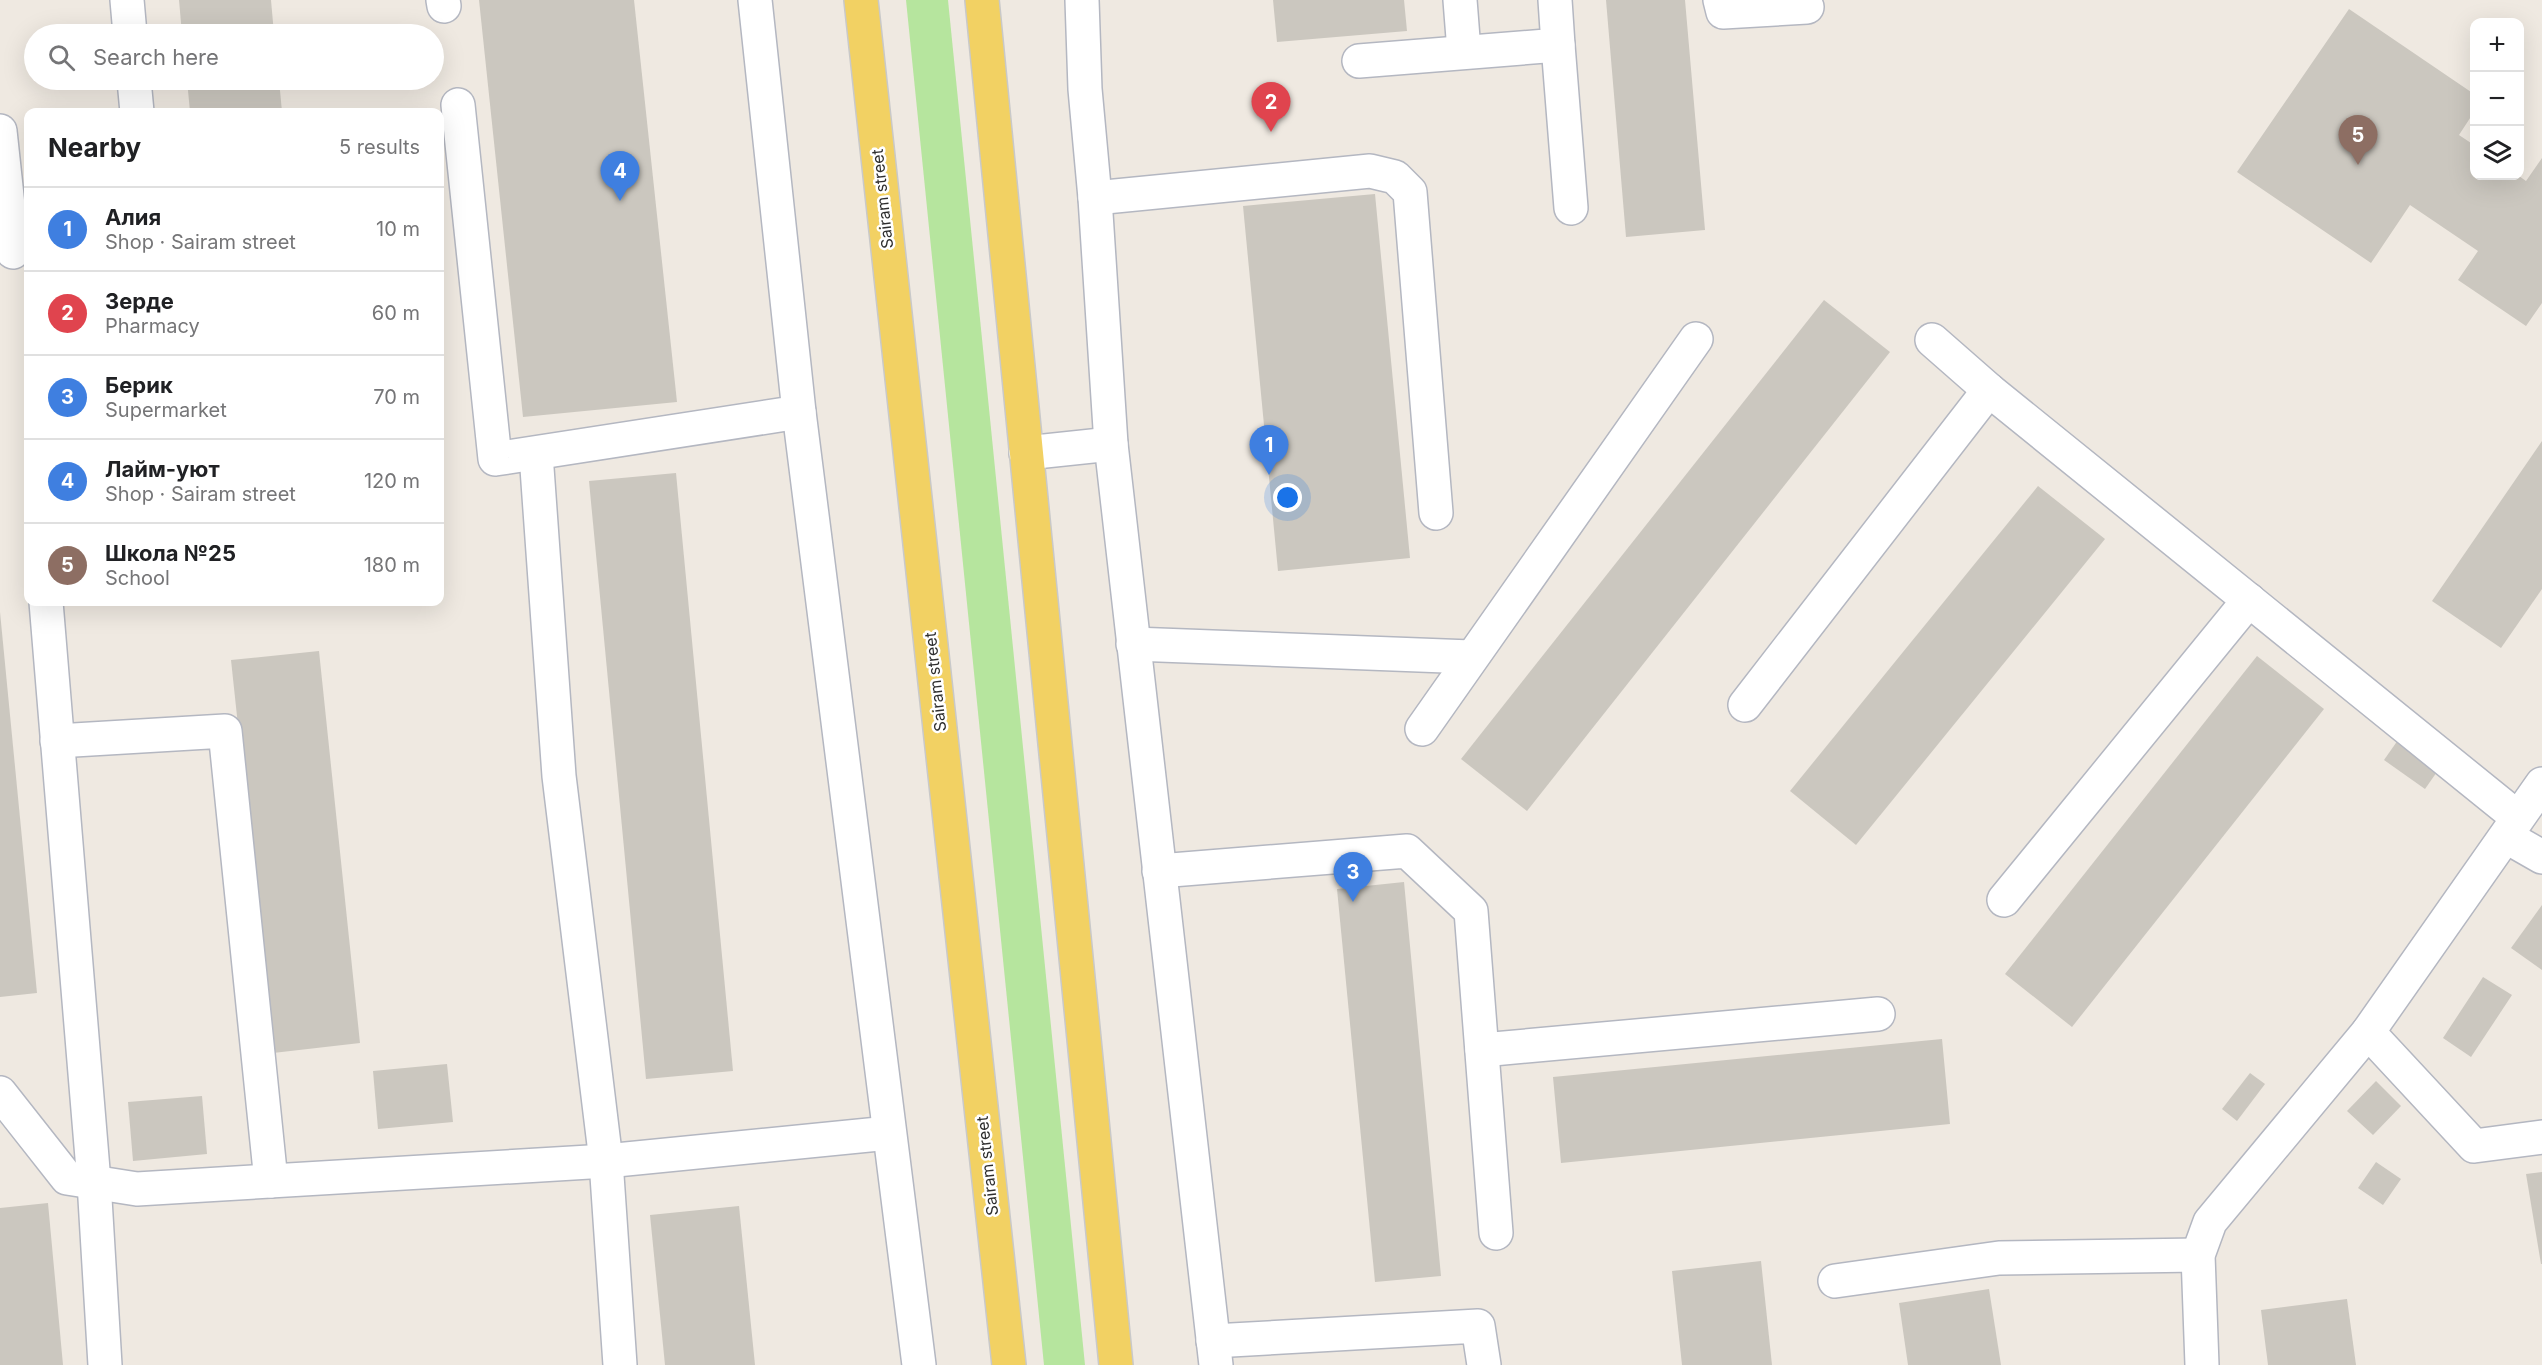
<!DOCTYPE html>
<html lang="en">
<head>
<meta charset="utf-8">
<style>
	body { margin:0; font-family:Inter,sans-serif; background:#f2f2f2; color:#202124 }
	.controls { position:absolute; right:18px; top:18px; display:grid; overflow:hidden; border-radius:12px; box-shadow:0 6px 24px #0002 }
	.controls button { width:54px; height:54px; display:grid; place-items:center; padding:0; border:0; border-bottom:2px solid #e0e0e0; background:#fff; color:#202124; font:30px sans-serif }
	.you { position:absolute; left:1288px; top:498px; width:21px; height:21px; margin:-15px; border:4px solid #fff; border-radius:50%; background:#1a73e8; box-shadow:0 0 0 9px #1a73e833 }
	.badge { display:grid; place-items:center; width:39px; height:39px; border-radius:50%; background:#7c3aed; color:#fff; font-size:20px; font-weight:700 }
	.pin { position:absolute; translate:-50% -50px; filter:drop-shadow(0 2px 3px #0008) }
	.pin::after { content:''; position:absolute; top:32px; width:21px; height:18px; background:inherit; clip-path:polygon(0 0,100% 0,50% 100%) }
	.list { margin:0; padding:0; list-style:none }
	h2 { display:flex; justify-content:space-between; align-items:center; height:78px; margin:0; padding:0 24px; font-size:26px }
	h2 small { font-size:20px; font-weight:400; color:#757577 }
	.list li { display:grid; grid-template-columns:39px 1fr auto; gap:18px; align-items:center; box-sizing:border-box; height:84px; padding:0 24px; border-top:2px solid #e0e0e0 }
	.list b { display:block; font-size:22px; white-space:nowrap }
	.list p { margin:0; font-size:20px; white-space:nowrap; color:#757577 }
	.list em { font-size:20px; font-style:normal; color:#757577 }
	.icon { flex:none; width:33px; height:33px; fill:none; stroke:currentColor; stroke-width:2; stroke-linecap:round; stroke-linejoin:round }
	.map { position:relative; flex:none; width:2542px; height:1365px; overflow:hidden }
	.search { position:absolute; background:#fff; box-shadow:0 6px 24px #0002; left:24px; top:24px; width:420px; height:66px; display:flex; align-items:center; gap:15px; box-sizing:border-box; padding:0 21px; border-radius:33px; color:#757577; font-size:22px }
	.panel { position:absolute; background:#fff; box-shadow:0 6px 24px #0002; left:24px; top:108px; width:420px; height:498px; border-radius:12px }
	.map>svg:first-child { display:block }
	.green { fill:#b6e59e }
	.building { fill:#cbc7bf }
	.lines { fill:none; stroke-linecap:round; stroke-linejoin:round }
	.minor-casing { stroke:#b4b7c1; stroke-width:36 }
	.major-casing { stroke:#c9c9c9; stroke-width:36 }
	.minor { stroke:#fff; stroke-width:33 }
	.major { stroke:#f2d163; stroke-width:33 }
	.labels { text-anchor:middle; stroke-width:5; stroke-linejoin:round; paint-order:stroke }
	.street-label { font-size:16px; fill:#2e2e2e; stroke:#fff }
</style>
</head>
<body>
<div class="map">
<svg width="2542" height="1365" viewBox="0 0 2542 1365">
	<rect width="100%" height="100%" fill="#efe9e1"/>
	<path class="green" d="M906,0H948L1085,1365H1044Z"/>
	<g class="building">
		<path d="M179,0H271L274,34H182Z"/>
		<path d="M479,0H634L677,402L523,417Z"/>
		<path d="M1273,0H1404L1407,31L1277,42Z"/>
		<path d="M1606,0H1685L1705,230L1626,237Z"/>
		<path d="M2349,9L2474,94V112L2459,135L2474,145V176H2519L2526,181L2542,158V303L2526,326L2458,280L2478,251L2410,205L2371,263L2237,172Z"/>
		<path d="M187,80H279L282,112H190Z"/>
		<path d="M1375,194L1410,558L1278,571L1243,206Z"/>
		<path d="M1824,300L1890,352L1527,811L1461,759Z"/>
		<path d="M2542,441V589L2501,648L2432,601Z"/>
		<path d="M676,473L733,1071L646,1079L589,481Z"/>
		<path d="M2038,486L2105,539L1856,845L1790,791Z"/>
		<path d="M0,612L37,993L0,997Z"/>
		<path d="M319,651L360,1043L273,1053L231,660Z"/>
		<path d="M2257,656L2324,709L2072,1027L2005,974Z"/>
		<path d="M2398,740L2439,769L2425,789L2384,760Z"/>
		<path d="M1404,882L1441,1276L1375,1282L1337,889Z"/>
		<path d="M2542,905V970L2511,948Z"/>
		<path d="M2483,977L2512,995L2471,1057L2443,1038Z"/>
		<path d="M1942,1039L1950,1124L1561,1163L1553,1077Z"/>
		<path d="M447,1064L453,1122L378,1129L373,1071Z"/>
		<path d="M2250,1073L2265,1084L2237,1121L2222,1109Z"/>
		<path d="M2376,1081L2401,1106L2373,1135L2347,1111Z"/>
		<path d="M202,1096L207,1154L133,1161L128,1102Z"/>
		<path d="M2376,1162L2401,1179L2383,1205L2358,1188Z"/>
		<path d="M2542,1172V1264H2541L2526,1174Z"/>
		<path d="M48,1203L63,1365H0V1208Z"/>
		<path d="M739,1206L755,1365H665L650,1215Z"/>
		<path d="M1761,1261L1772,1365H1682L1672,1271Z"/>
		<path d="M1989,1289L2001,1365H1908L1899,1303Z"/>
		<path d="M2347,1299L2356,1365H2268L2261,1310Z"/>
	</g>
	<g class="lines">
		<defs>
			<g id="minor">
				<path d="M127,0L130,34"/>
				<path d="M443,0L444,6"/>
				<path d="M755,0L799,412L919,1365"/>
				<path d="M1082,0L1085,89L1095,198L1111,444L1216,1365"/>
				<path d="M1460,0L1464,51"/>
				<path d="M1720,0L1723,12L1807,7"/>
				<path d="M1558,45L1571,208"/>
				<path d="M1359,61L1558,45L1555,0"/>
				<path d="M134,80L137,112"/>
				<path d="M458,105L495,459L799,412"/>
				<path d="M0,131L13,252"/>
				<path d="M1095,198L1370,171L1395,177L1410,192L1436,513"/>
				<path d="M1932,340L1989,390L2517,817"/>
				<path d="M1026,453L1111,444"/>
				<path d="M536,454L559,776L606,1161L620,1365"/>
				<path d="M46,602L94,1182L105,1365"/>
				<path d="M1133,644L1471,657"/>
				<path d="M1745,705L1989,390"/>
				<path d="M1422,729L1696,339"/>
				<path d="M57,741L225,731L271,1181"/>
				<path d="M2507,837L2542,857"/>
				<path d="M1159,871L1407,851L1471,911L1496,1233"/>
				<path d="M2004,900L2249,600"/>
				<path d="M2368,1032L2474,1146L2542,1137"/>
				<path d="M1482,1050L1878,1014"/>
				<path d="M0,1093L67,1178L137,1189L606,1161L889,1133"/>
				<path d="M1835,1281L1999,1258L2198,1255"/>
				<path d="M1213,1341L1478,1326L1484,1365"/>
				<path d="M2202,1365L2198,1255L2210,1222L2368,1032L2542,784"/>
			</g>
			<g id="major">
				<path d="M861,0L1009,1365"/>
				<path d="M982,0L1116,1365"/>
			</g>
		</defs>
		<use href="#minor" class="minor-casing"/>
		<use href="#major" class="major-casing"/>
		<use href="#minor" class="minor"/>
		<use href="#major" class="major"/>
	</g>
	<g class="labels">
		<g class="street-label">
			<text transform="translate(882 199) rotate(-96)" y="6">Sairam street</text>
			<text transform="translate(935 682) rotate(-96)" y="6">Sairam street</text>
			<text transform="translate(987 1166) rotate(-96)" y="6">Sairam street</text>
		</g>
	</g>
</svg>
<div class="controls">
<button>+</button>
<button>−</button>
<button><svg class="icon" aria-label="layers" viewBox="0 0 24 24"><path d="M12 4l9 5-9 5-9-5zM3 14l9 5 9-5"/></svg></button>
</div>
<div class="you"></div>
<div class="pin badge" style="left:1269px;top:475px;background:#3f7fe0">1</div>
<div class="pin badge" style="left:1271px;top:132px;background:#e0444e">2</div>
<div class="pin badge" style="left:1353px;top:902px;background:#3f7fe0">3</div>
<div class="pin badge" style="left:620px;top:201px;background:#3f7fe0">4</div>
<div class="pin badge" style="left:2358px;top:165px;background:#8d6e63">5</div>
<div class="search"><svg class="icon" aria-label="search" viewBox="0 0 24 24"><circle cx="10" cy="10" r="6"/><path d="M15 15l6 6"/></svg>Search here</div>
<section class="panel">
<h2>Nearby<small>5 results</small></h2>
<ul class="list">
<li><span class="badge" style="background:#3f7fe0">1</span><div><b>Алия</b><p>Shop · Sairam street</p></div><em>10 m</em></li>
<li><span class="badge" style="background:#e0444e">2</span><div><b>Зерде</b><p>Pharmacy</p></div><em>60 m</em></li>
<li><span class="badge" style="background:#3f7fe0">3</span><div><b>Берик</b><p>Supermarket</p></div><em>70 m</em></li>
<li><span class="badge" style="background:#3f7fe0">4</span><div><b>Лайм-уют</b><p>Shop · Sairam street</p></div><em>120 m</em></li>
<li><span class="badge" style="background:#8d6e63">5</span><div><b>Школа №25</b><p>School</p></div><em>180 m</em></li>
</ul>
</section>
</div>
</body>
</html>
